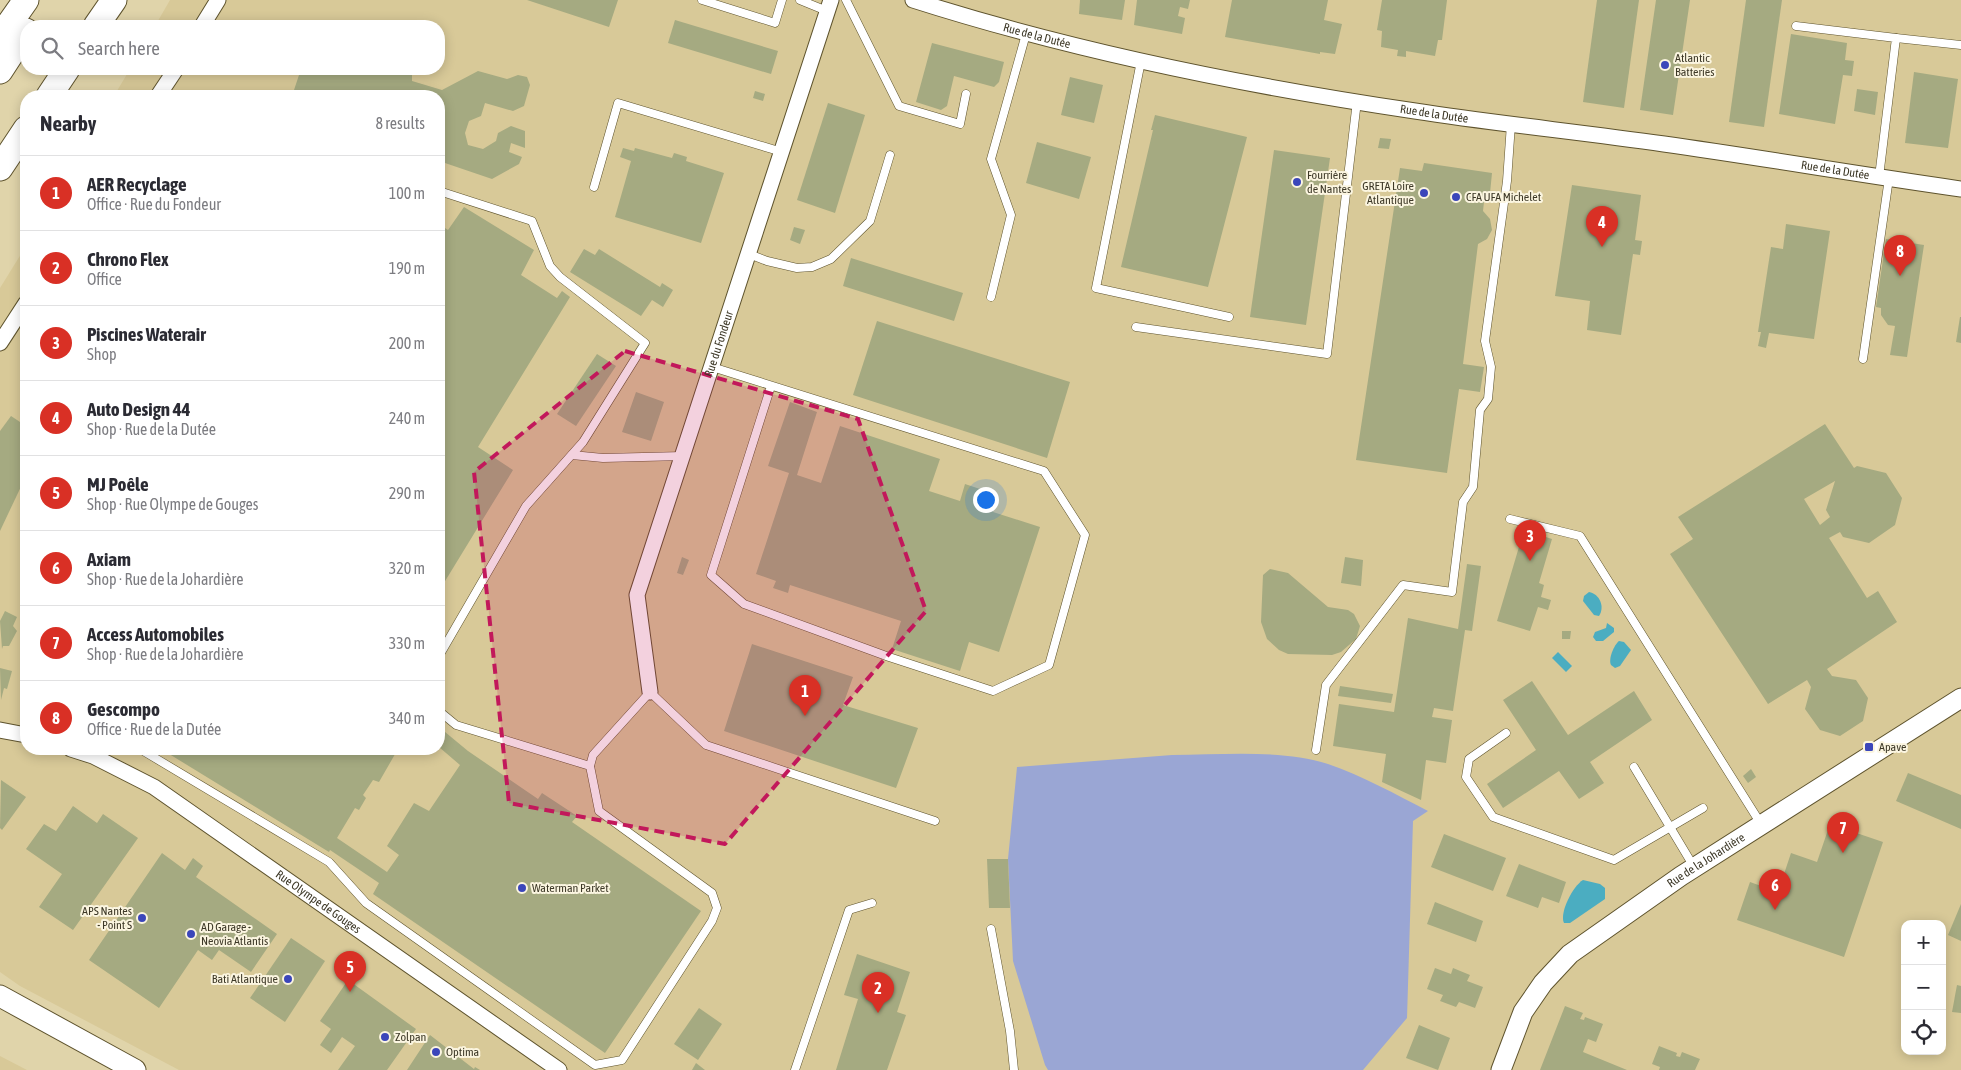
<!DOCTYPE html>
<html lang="en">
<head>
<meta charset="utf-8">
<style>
	body { margin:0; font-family:"Asap Condensed",sans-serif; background:#f2f2f3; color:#2b2b33 }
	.controls { position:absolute; right:15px; bottom:15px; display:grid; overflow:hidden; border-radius:10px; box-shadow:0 2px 12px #0003 }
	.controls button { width:45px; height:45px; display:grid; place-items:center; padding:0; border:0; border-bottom:1px solid #e1e1e2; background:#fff; color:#2b2b33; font:25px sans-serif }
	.you { position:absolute; left:985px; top:499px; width:18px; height:18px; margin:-12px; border:4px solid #fff; border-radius:50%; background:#1a73e8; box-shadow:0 0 0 8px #1a73e833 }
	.badge { display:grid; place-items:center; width:32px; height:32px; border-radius:50%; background:#d93025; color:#fff; font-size:16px; font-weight:700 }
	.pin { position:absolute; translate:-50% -41px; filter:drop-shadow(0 1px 2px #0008) }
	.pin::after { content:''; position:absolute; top:26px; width:18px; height:15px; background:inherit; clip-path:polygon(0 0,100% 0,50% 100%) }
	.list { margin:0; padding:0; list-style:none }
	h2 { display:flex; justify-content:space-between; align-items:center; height:65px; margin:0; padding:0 20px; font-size:21px }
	h2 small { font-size:16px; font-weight:400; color:#7c7c81 }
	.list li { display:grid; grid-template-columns:32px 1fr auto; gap:15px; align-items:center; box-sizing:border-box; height:75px; padding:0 20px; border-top:1px solid #e1e1e2 }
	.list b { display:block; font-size:19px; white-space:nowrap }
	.list p { margin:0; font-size:16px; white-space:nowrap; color:#7c7c81 }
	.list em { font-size:16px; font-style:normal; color:#7c7c81 }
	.icon { flex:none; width:28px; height:28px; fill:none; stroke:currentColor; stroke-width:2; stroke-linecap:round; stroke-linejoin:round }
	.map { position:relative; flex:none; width:1961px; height:1070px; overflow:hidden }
	.search { position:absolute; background:#fff; box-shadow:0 2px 12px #0003; left:20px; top:20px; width:425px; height:55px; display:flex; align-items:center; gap:12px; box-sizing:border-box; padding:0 18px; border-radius:20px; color:#7c7c81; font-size:19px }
	.panel { position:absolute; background:#fff; box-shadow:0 2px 12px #0003; left:20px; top:90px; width:425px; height:665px; border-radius:20px }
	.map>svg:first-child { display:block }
	.built { fill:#d8c998; fill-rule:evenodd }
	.green { fill:#9aa6d4 }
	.water { fill:#4badc1 }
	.building { fill:#a5aa81; fill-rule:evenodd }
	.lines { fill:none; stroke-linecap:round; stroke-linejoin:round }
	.service-casing { stroke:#5e532d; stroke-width:9 }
	.minor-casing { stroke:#5e532d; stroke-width:17 }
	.tertiary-casing { stroke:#5e532d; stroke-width:21 }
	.secondary-casing { stroke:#5e532d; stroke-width:23 }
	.trunk-casing { stroke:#5e532d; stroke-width:27 }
	.service { stroke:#fff; stroke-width:8 }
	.minor { stroke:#fff; stroke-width:15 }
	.tertiary { stroke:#fff; stroke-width:19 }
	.secondary { stroke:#fff; stroke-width:21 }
	.trunk { stroke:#fff; stroke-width:25 }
	.marked { fill:#c2185b; fill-opacity:0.2; stroke:#c2185b; stroke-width:4; stroke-dasharray:10 6; stroke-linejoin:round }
	.poi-dot { fill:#3b46ba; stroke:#fbf5e0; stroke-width:2 }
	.labels { text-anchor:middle; stroke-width:4; stroke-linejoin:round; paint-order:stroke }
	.street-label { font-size:12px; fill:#3d3827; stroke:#fbf5e0 }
	.poi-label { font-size:12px; fill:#3d3827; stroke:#fbf5e0; text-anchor:start }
</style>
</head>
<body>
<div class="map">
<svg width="1961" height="1070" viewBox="0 0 1961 1070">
	<rect width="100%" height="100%" fill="#e0d4aa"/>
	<g class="built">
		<path d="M170,0H1961V1070H179L20,986L0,972V288L26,246V749H439V96H114L130,69H439V26H155ZM1905,924H1942V1051H1905Z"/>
		<path d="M0,1056L27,1070H0Z"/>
	</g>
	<path class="green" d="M1172,755C1221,755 1281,749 1328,764C1363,776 1395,794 1428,811L1413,821L1407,1018L1363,1070H1048L1045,1065L1013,961L1008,859L1017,767Z"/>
	<g class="water">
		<path d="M1589,592C1600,594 1605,607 1599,616L1594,615L1583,601L1584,596Z"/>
		<path d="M1607,623L1614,628V632L1603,641H1596L1593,637L1595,632L1606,628Z"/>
		<path d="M1619,641L1624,642L1631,650L1620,666L1615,668L1611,665C1608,659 1614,645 1619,641Z"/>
		<path d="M1558,652L1572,666L1566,672L1552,658Z"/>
		<path d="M1583,880L1600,884L1605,888V899L1570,923H1564C1559,913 1573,886 1583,880Z"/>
	</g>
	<g class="building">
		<path d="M527,0H618L609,27Z"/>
		<path d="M1080,0H1125L1122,20L1079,14Z"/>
		<path d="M1137,0H1190L1188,9L1180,7L1178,16L1185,18L1182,34L1134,25Z"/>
		<path d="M1232,0H1328L1324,20L1342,24L1335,54L1320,52V54L1225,37Z"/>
		<path d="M1382,0H1447L1442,40H1438L1435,56L1406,51V57L1397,56L1398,50L1381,47L1382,31L1377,30Z"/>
		<path d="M1597,0H1639L1624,108L1583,102Z"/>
		<path d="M1656,0H1690L1673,115L1640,110Z"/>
		<path d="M1746,0H1782L1764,127L1729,122Z"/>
		<path d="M675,20L778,51L771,74L668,43Z"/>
		<path d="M1791,34L1847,43L1845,60L1854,61L1852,76L1843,75L1835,124L1779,114Z"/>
		<path d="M932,43L1004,62L999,82L994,87L954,76L947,106L941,110L916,102Z"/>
		<path d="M301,69H390L412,75V81L442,90L478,71L507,79L518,75L527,77L530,85L524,106L513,111L485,103L481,116L469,121L465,133L468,145L483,149L496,141L498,133L511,126L525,131V148L511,143L509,152L522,157L519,164L492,179L445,163L439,155V96H292Z"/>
		<path d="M1914,72L1958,79L1948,148L1905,143Z"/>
		<path d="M1070,77L1103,85L1094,123L1061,115Z"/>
		<path d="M1857,89L1878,92L1875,115L1854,111Z"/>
		<path d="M755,91L765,94L763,101L753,98Z"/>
		<path d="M828,103L865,115L835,213L797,200Z"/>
		<path d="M1155,115L1247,137L1208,287L1121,267L1153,130H1151Z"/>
		<path d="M1380,138L1391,139L1389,149L1378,148Z"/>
		<path d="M1037,142L1091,157L1079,199L1026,183Z"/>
		<path d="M623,148L634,151L635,148L672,158L674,153L687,157L686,161L724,173L701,243L615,217L631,161L620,157Z"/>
		<path d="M1274,150L1330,158L1306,325L1250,317Z"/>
		<path d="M1424,163L1492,173L1490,193H1485L1483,211L1490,219L1492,230L1487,239L1478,244L1463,364L1484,367L1480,392L1459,389L1447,473L1356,460L1400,168L1422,171Z"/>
		<path d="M1572,185L1641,195L1635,240L1642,241L1640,255L1633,254L1621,335L1587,330L1590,301L1555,296Z"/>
		<path d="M464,207L534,250L521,275L557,298L562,291L570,297L478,447L513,470L439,591V224L448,230Z"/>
		<path d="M1786,224L1830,231L1814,339L1769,333L1766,348L1758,346L1761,332H1758L1771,247L1783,249Z"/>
		<path d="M794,227L805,230L800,244L790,240Z"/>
		<path d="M1886,239L1924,245L1907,357L1890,355L1895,326L1888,325L1881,315V308L1876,307Z"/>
		<path d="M584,249L595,255L599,249L660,287L662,283L673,290L663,307L652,300L641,316L570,272Z"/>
		<path d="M851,258L963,293L954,321L843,286Z"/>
		<path d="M1960,317H1961V343L1956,342Z"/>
		<path d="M877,321L1070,382L1047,458L853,395Z"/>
		<path d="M597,354L616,366L576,426L557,414Z"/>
		<path d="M636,392L664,402L651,441L622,432Z"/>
		<path d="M790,402L817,412L797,475L821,483L840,426L940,459L929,491L960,501L965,484L998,495L993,512L1040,527L999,652L969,642L960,671L892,649L901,621L790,585L788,593L773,588L776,581L756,574L789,473L768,466Z"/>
		<path d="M11,416L26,426V476L0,531V431Z"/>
		<path d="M1825,424L1854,468L1857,466L1886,473L1902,498L1895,525L1869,543L1843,537L1840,532L1829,538L1867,598L1878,591L1897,622L1827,669L1832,676L1856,680L1868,698L1863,721L1840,736L1820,730L1805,709L1811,687L1807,680L1768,704L1670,554L1693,539L1678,517ZM1835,481L1826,510L1830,517L1820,525L1804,499Z"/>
		<path d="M1524,530L1552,539L1539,583L1544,585L1541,597L1551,600L1548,610L1538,607L1530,631L1497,621Z"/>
		<path d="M682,557L689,560L683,575L677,573Z"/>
		<path d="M1345,557L1363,560L1361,586L1341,583Z"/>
		<path d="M1467,564L1481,566L1472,631L1465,630L1453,711L1434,708L1432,717L1452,720L1446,763L1426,760L1421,800L1382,782L1386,754L1333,746L1339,704L1394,712L1408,618L1458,629Z"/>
		<path d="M1270,569L1288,573L1328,607L1348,610L1354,614L1360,626L1356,639L1341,652L1332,655L1288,654L1279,650L1267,639L1261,622L1263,575Z"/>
		<path d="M5,611L17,617L13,626L17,631L9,646H3L2,649L0,621Z"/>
		<path d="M1562,631H1571L1570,639H1562Z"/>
		<path d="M752,644L853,677L843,705L918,728L896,788L724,731Z"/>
		<path d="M0,668L12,671L7,689L4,688L1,700Z"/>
		<path d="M1532,681L1568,735L1634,691L1652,720L1590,762L1604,783L1579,799L1559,771L1503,808L1487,784L1536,750L1503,700Z"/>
		<path d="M1340,686L1393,694L1391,703L1338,696Z"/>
		<path d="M439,727L468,751L538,799L542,793L577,816L572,822L701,911L605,1053L373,894L379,883L330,850L329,852L161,749H398L379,782L373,780L363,795L366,798L359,810L355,808L337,838L387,872L399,855L387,846L414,803L429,811L460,765L439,747Z"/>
		<path d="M1751,769L1756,777L1748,783L1743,776Z"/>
		<path d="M1908,773L1961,795V829L1896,801Z"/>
		<path d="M1,780L26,797L2,830L0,828Z"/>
		<path d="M73,806L97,823L103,814L138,838L73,930L39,907L62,874L26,849L44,824L56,831Z"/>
		<path d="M1830,824L1883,842L1844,957L1737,920L1750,882L1778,892L1791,853L1817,862Z"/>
		<path d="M1444,834L1506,858L1493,891L1431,867Z"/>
		<path d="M162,853L185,870L193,858L203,866L196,877L277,934L251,972L219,950L212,960L198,950L159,1008L89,960Z"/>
		<path d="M987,859H1008L1010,908H989Z"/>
		<path d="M1519,864L1566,882L1559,903L1542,897L1538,908L1506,896Z"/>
		<path d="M1435,902L1483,921L1476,942L1427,924Z"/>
		<path d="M1961,904V941L1948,935Z"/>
		<path d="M291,938L325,961L285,1022L250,998Z"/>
		<path d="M857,954L910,972L897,1012L906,1015L887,1070H836L858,999L844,995Z"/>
		<path d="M1435,968L1451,974L1453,968L1470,975L1467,981L1483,987L1475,1008L1459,1002L1456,1007L1440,1001L1443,995L1427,989Z"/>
		<path d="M348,980L416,1029L387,1070H338L355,1046L342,1037L331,1053L320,1045L331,1029L320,1021Z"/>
		<path d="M1957,985L1961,986V1013L1952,1012Z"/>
		<path d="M1565,1006L1583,1013L1580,1019L1584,1020L1585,1017L1603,1024L1596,1042L1588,1039L1583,1052L1627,1070H1540Z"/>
		<path d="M699,1008L722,1024L698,1060L674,1044Z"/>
		<path d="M1419,1025L1450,1038L1438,1070L1406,1058Z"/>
		<path d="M430,1035L474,1069L475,1067L480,1070H407Z"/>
		<path d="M1659,1046L1677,1053L1676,1056L1680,1057L1682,1052L1700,1059L1695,1070H1659L1660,1067L1652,1064Z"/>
		<path d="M696,1063L705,1070H692Z"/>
	</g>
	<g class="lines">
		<defs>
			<g id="service">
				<path d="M702,0L775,23L782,0"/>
				<path d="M800,0L827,11"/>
				<path d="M846,0L899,106L960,124L966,94"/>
				<path d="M1796,26L1896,38L1879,177"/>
				<path d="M1896,38L1961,45"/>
				<path d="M1141,61L1096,288L1229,317"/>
				<path d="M594,187L618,103L782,152"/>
				<path d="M439,191L532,221L550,266L560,277L645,343L583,442L526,506L439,656"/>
				<path d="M749,254L767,261L797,268L812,267L831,259L870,221L890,155"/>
				<path d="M991,297L1011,215L991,159L1026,34"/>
				<path d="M1136,327L1327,354L1357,101"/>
				<path d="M1863,359L1889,178"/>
				<path d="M712,367L1044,471L1085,535L1049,665L993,691L889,657L744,604L711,575L771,386"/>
				<path d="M572,455L603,458L683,456"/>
				<path d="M1510,519L1580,536L1761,824"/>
				<path d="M439,711L456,725L590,766"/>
				<path d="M1506,733L1469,759L1466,777L1493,817L1614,860L1703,808"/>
				<path d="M140,749L329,862L366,903L595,1065L622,1060L712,921L717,908L712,893L599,811L590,766L593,755L650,692L706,745L935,821"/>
				<path d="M1316,750L1326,685L1403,585L1452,592L1463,502L1473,487L1480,410L1488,399L1491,367L1485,341L1507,181L1511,124"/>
				<path d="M1634,767L1694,867"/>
				<path d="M991,929L1010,1031L1014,1070"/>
				<path d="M795,1070L849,910L872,903"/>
			</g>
			<g id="minor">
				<path id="s1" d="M913,0C1076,52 1245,86 1415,111C1498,124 1581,132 1664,144C1763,158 1862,175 1961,189"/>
				<path d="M202,26L218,0"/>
				<path d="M158,96L176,69"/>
				<path d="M0,343L26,303"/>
				<path id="s2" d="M650,692L637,595L831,0"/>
				<path d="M0,730L26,735"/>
				<path id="s3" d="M71,749L93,756L154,787L559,1070"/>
			</g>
			<g id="tertiary">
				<path id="s4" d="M1501,1070L1523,1012L1543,983L1570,954L1681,876L1961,698"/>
			</g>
			<path id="secondary" d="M0,996L135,1070"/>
			<g id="trunk">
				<path d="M96,26L114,0"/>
				<path d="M0,37L26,0"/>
				<path d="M0,71L26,31"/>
				<path d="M49,96L67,69"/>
				<path d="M0,168L26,129"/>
			</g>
		</defs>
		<use href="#service" class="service-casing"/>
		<use href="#minor" class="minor-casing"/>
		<use href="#tertiary" class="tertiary-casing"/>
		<use href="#secondary" class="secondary-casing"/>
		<use href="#trunk" class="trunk-casing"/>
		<use href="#service" class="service"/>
		<use href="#minor" class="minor"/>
		<use href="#tertiary" class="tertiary"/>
		<use href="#secondary" class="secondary"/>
		<use href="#trunk" class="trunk"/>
	</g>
	<path class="marked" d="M625,351L858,419L926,611L725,844L509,803L474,472Z"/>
	<g class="poi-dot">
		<circle cx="1665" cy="65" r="5"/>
		<circle cx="1297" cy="182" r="5"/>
		<circle cx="1424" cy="193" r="5"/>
		<circle cx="1456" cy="197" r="5"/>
		<rect x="1864" y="742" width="10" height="10" rx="2.5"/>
		<circle cx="522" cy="888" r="5"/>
		<circle cx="142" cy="918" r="5"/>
		<circle cx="191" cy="934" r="5"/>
		<circle cx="288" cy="979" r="5"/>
		<circle cx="385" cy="1037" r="5"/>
		<circle cx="436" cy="1052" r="5"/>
	</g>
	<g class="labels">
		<g class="street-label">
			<text dy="4" stroke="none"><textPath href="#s1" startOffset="129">Rue de la Dutée</textPath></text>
			<text dy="4" stroke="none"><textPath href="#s1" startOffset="534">Rue de la Dutée</textPath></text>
			<text dy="4" stroke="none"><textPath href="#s1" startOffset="939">Rue de la Dutée</textPath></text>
			<text dy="4" stroke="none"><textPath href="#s2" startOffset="362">Rue du Fondeur</textPath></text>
			<text dy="4" stroke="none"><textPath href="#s4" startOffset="302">Rue de la Johardière</textPath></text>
			<text dy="4" stroke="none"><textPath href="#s3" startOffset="292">Rue Olympe de Gouges</textPath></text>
		</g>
		<g class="poi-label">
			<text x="1675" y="62">Atlantic<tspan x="1675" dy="14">Batteries</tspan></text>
			<text x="1307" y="179">Fourrière<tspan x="1307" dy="14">de Nantes</tspan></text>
			<text x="1414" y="190" text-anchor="end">GRETA Loire<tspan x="1414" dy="14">Atlantique</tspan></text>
			<text x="1466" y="201">CFA UFA Michelet</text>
			<text x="1879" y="751">Apave</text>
			<text x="532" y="892">Waterman Parket</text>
			<text x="132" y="915" text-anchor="end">APS Nantes<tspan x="132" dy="14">- Point S</tspan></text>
			<text x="201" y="931">AD Garage -<tspan x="201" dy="14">Neovia Atlantis</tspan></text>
			<text x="278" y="983" text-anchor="end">Bati Atlantique</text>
			<text x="395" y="1041">Zolpan</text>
			<text x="446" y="1056">Optima</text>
		</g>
	</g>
</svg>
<div class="controls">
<button>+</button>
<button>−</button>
<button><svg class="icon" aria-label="locate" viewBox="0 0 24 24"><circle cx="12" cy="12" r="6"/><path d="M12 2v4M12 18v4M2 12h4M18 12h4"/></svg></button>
</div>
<div class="you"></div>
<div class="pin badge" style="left:805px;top:716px">1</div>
<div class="pin badge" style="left:878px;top:1013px">2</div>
<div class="pin badge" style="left:1530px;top:561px">3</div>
<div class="pin badge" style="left:1602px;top:247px">4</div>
<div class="pin badge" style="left:350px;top:992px">5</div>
<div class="pin badge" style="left:1775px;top:910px">6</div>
<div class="pin badge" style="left:1843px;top:853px">7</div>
<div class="pin badge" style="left:1900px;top:276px">8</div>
<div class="search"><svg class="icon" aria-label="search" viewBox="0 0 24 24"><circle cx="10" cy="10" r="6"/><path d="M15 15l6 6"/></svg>Search here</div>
<section class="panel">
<h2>Nearby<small>8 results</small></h2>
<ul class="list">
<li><span class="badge">1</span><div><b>AER Recyclage</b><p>Office · Rue du Fondeur</p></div><em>100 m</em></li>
<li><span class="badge">2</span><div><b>Chrono Flex</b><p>Office</p></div><em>190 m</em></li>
<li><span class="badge">3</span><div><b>Piscines Waterair</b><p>Shop</p></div><em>200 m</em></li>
<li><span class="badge">4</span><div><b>Auto Design 44</b><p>Shop · Rue de la Dutée</p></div><em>240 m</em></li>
<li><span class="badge">5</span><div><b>MJ Poêle</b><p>Shop · Rue Olympe de Gouges</p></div><em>290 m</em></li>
<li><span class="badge">6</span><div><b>Axiam</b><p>Shop · Rue de la Johardière</p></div><em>320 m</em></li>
<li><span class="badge">7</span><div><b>Access Automobiles</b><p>Shop · Rue de la Johardière</p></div><em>330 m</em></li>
<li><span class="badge">8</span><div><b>Gescompo</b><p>Office · Rue de la Dutée</p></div><em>340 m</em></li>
</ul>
</section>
</div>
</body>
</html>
